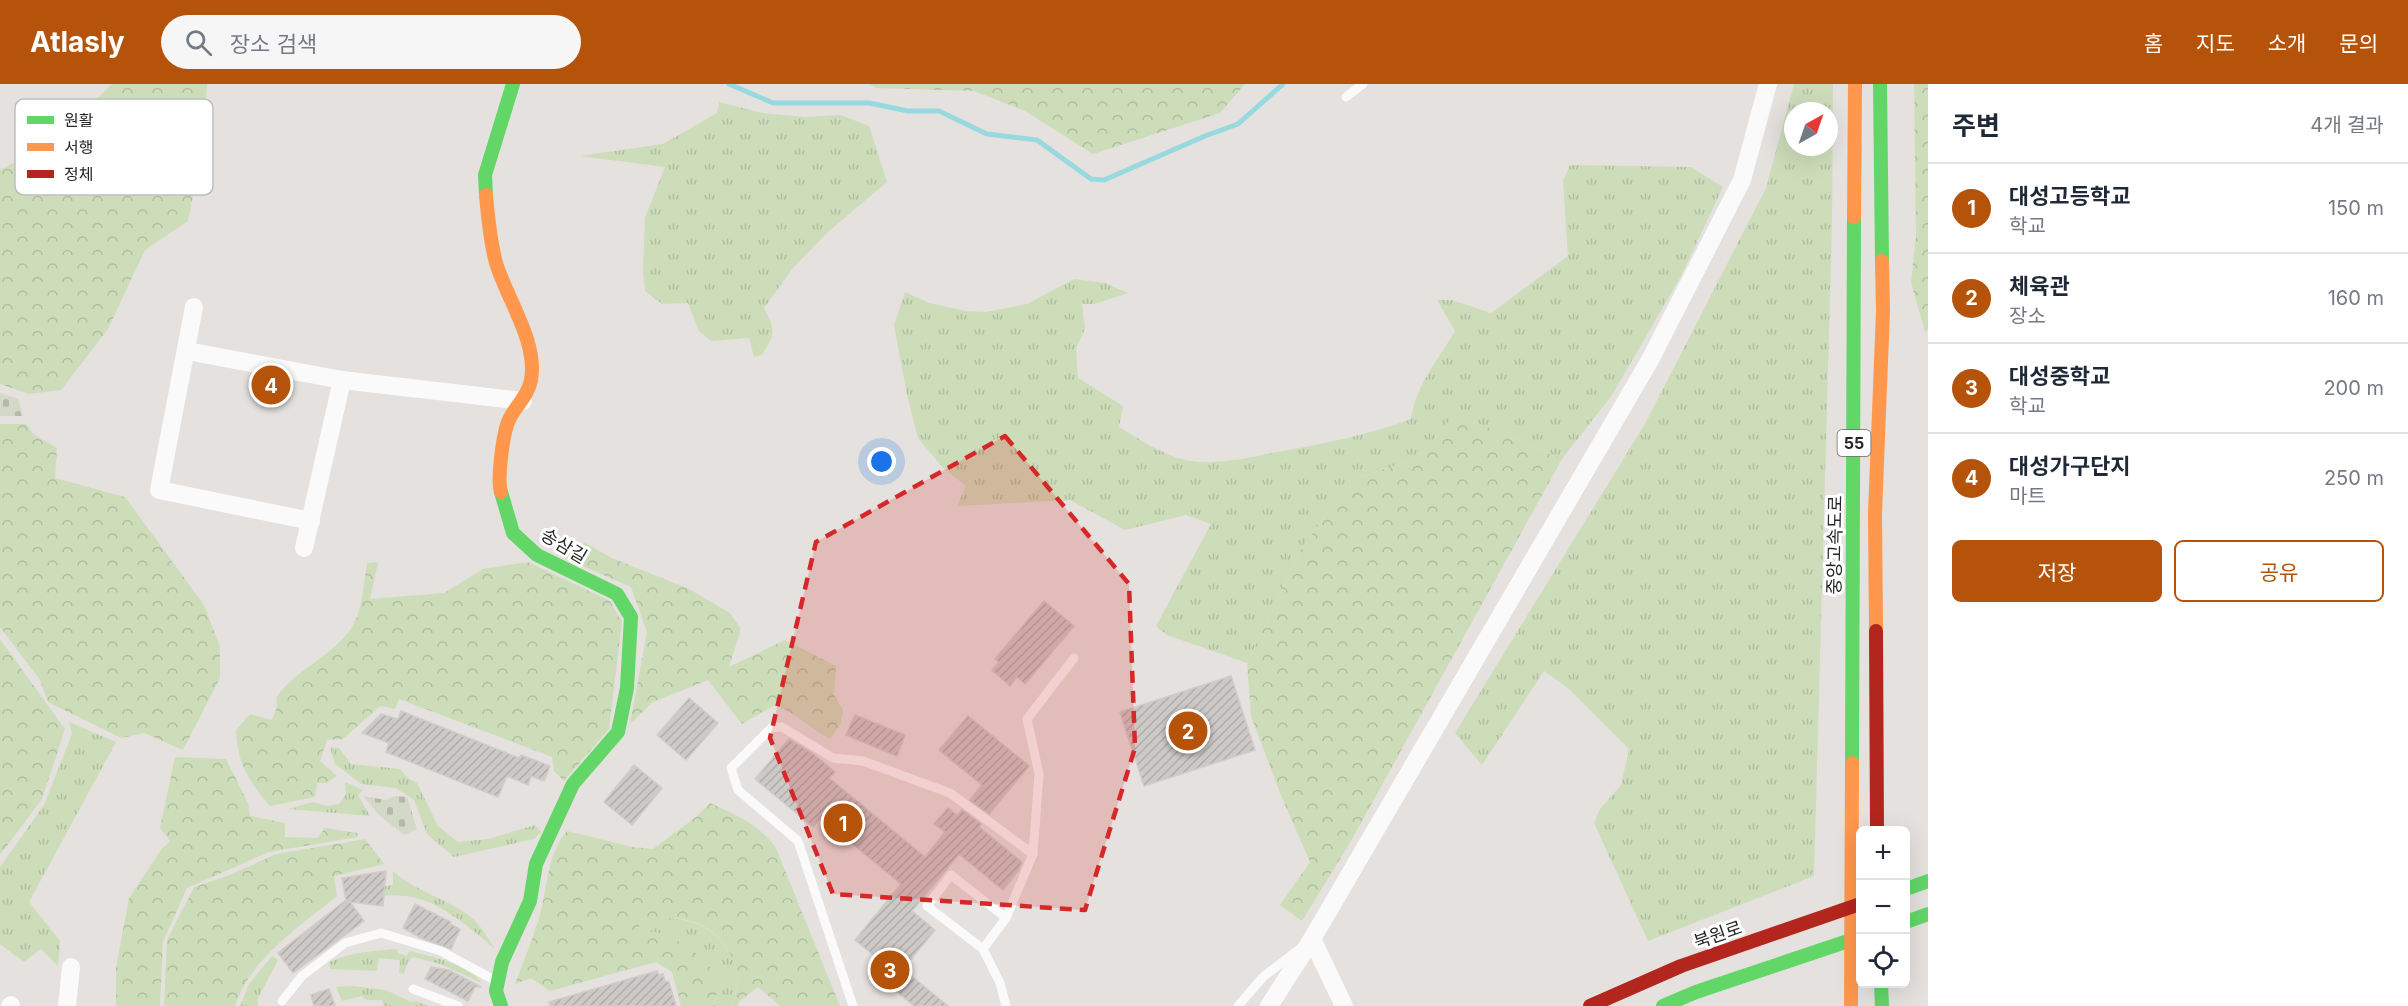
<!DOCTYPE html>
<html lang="ko">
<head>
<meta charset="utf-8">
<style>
	body { margin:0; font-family:Inter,"Noto Sans KR",sans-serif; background:#f6f6f7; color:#1f2937 }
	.controls { position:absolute; right:18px; bottom:18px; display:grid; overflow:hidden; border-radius:9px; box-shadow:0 6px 24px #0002 }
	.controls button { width:54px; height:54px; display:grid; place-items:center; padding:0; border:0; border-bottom:2px solid #e0e1e3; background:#fff; color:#1f2937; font:30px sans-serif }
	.compass { position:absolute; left:1784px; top:18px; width:54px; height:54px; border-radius:50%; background:#fff; box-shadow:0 6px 24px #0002; rotate:40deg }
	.you { position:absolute; left:882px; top:378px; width:21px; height:21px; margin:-15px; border:4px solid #fff; border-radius:50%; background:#1a73e8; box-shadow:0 0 0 9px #1a73e833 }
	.badge { display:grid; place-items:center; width:39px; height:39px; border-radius:50%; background:#b45309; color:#fff; font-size:20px; font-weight:700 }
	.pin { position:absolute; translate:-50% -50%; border:3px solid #fff; box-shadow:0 2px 6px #0006 }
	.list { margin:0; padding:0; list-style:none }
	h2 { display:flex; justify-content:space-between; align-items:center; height:78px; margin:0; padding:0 24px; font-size:26px }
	h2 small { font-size:20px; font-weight:400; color:#747a83 }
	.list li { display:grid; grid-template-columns:39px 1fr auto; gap:18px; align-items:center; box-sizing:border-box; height:90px; padding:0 24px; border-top:2px solid #e0e1e3 }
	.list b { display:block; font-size:22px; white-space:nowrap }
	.list p { margin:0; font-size:20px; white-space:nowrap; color:#747a83 }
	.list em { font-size:20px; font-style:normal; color:#747a83 }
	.actions { display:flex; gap:12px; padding:18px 24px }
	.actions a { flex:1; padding:14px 0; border:2px solid #b45309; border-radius:9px; text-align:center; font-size:21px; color:#b45309 }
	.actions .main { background:#b45309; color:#fff }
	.icon { flex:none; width:33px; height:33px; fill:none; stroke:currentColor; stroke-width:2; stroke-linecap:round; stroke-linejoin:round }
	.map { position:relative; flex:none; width:1928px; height:922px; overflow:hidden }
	header { display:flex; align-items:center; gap:36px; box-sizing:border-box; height:84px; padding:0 30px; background:#b45309; color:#fff }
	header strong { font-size:28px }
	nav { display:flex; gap:33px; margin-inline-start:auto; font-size:21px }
	.search { width:420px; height:54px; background:#f6f6f7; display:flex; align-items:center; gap:15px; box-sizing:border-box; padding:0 21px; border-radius:33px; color:#747a83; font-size:22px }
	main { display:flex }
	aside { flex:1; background:#fff }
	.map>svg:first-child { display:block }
	.grass { fill:url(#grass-tufts); fill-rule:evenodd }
	.forest { fill:url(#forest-crowns) }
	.cemetery { fill:url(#cemetery-stones) }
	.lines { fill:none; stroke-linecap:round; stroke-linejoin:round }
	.stream { stroke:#98d9df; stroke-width:5 }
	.building { fill:url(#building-hatch); stroke:#cfccca; stroke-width:1.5 }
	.lane { stroke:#fbfafa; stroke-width:9 }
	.street { stroke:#fbfafa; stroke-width:18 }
	.fast { stroke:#63d668; stroke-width:14 }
	.slow { stroke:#ff974d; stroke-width:14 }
	.jam { stroke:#b3261e; stroke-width:14 }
	.marked { fill:#d62828; fill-opacity:0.2; stroke:#d62828; stroke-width:4.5; stroke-dasharray:12 8; stroke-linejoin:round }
	.labels { text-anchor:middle; stroke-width:6; stroke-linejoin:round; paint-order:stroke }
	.shield { fill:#fff; stroke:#686868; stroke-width:1.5 }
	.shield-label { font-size:16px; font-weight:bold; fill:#272727 }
	.street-label { font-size:18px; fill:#272727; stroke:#fff }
	.key { fill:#fff; stroke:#bebebe; stroke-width:1.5 }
	.key-label { font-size:16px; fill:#272727 }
</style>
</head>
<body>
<header>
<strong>Atlasly</strong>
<div class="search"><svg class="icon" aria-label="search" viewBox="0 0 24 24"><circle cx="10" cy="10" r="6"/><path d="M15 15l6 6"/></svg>장소 검색</div>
<nav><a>홈</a><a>지도</a><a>소개</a><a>문의</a></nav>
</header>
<main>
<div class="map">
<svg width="1928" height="922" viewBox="0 0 1928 922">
	<defs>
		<pattern id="grass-tufts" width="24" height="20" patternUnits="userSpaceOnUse" patternTransform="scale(1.5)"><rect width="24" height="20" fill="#cdddba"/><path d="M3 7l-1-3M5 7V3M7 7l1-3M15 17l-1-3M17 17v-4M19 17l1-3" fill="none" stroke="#b0bea0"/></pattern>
		<pattern id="forest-crowns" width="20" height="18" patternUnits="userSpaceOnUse" patternTransform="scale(1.5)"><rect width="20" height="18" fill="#cdddba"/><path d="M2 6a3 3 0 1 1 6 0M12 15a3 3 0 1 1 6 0" fill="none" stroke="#b0bea0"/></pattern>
		<pattern id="cemetery-stones" width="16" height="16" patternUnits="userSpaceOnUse" patternTransform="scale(1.5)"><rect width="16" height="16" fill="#d4d8c6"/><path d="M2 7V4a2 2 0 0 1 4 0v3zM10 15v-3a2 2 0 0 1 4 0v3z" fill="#b6b9aa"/></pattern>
		<pattern id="building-hatch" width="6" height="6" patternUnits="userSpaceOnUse" patternTransform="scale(1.5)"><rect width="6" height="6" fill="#ccc9c7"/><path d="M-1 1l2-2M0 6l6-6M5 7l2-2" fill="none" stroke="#afadab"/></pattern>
	</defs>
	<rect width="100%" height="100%" fill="#e4e1de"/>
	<g class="grass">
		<path d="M1794,0H1833L1832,141L1814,792L1648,857L1594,739L1600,725L1621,701L1629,665L1568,604L1544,587L1482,681L1455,649L1645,340L1766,104ZM1793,27H1829V63H1793Z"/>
		<path d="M719,18L762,29L804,33L841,31L869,42L887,98L828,148L793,184L764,224C776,246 775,251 762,271L754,273L749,254L711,257L699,247L688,219L662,220L645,207L643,186L645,134L665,83L580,72L663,60L717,29Z"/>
		<path d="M1570,81L1691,83L1723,103L1680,194L1612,311L1562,375L1485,342L1453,332L1417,375L1350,396L1300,467L1247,579L1167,551L1156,542L1211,440L1186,431L1125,446L1070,416L957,422L966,402L943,384L918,354L907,311L894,241L905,208L929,219L966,227L985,228L1027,220L1074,195L1105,199L1128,209L1095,220H1082L1085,245L1076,265L1078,294L1123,322L1119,343C1140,355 1162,371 1186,376C1214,382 1249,374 1277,368C1322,360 1369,351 1411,335C1416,301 1438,276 1455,247L1437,216H1452L1491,229L1568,172L1563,97Z"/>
		<path d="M69,638L116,658L29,818L60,857L58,882L41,865L24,878L0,860V783L44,721L72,650Z"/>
		<path d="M330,663L339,664L351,680L400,685L408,694L417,699L438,742L458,758L488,755L535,741L541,748L534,755L454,773L427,750L414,716L396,704L361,700L335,680Z"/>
		<path d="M345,698L363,706L358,711L370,732L288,725L313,718L327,722L339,720L346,710Z"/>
		<path d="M393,787C417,810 458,817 478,840C484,847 489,856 494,864C470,844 438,815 405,812C387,810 367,813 349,812L342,808L393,801Z"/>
		<path d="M663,833C673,835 685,835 695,839C727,850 749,891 731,922H712L717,912L640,850L639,839L643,834Z"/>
		<path d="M397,865L398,869L407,872L409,867C430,872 471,881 482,899L440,880L413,873L408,877L404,890L399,889L400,876L379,874L377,887L330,885L329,878C351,868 374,867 397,865Z"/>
		<path d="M272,872L278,876L257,916L258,922H240L249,900Z"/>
		<path d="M352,902L386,906L411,918L417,917L428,922H384L382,916H366L362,912L342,917L336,903Z"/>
	</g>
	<g class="forest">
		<path d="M112,0H207L202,69L188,137L145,166L108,245L61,306L29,310L0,300V86C43,64 79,34 112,0Z"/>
		<path d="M869,0H1245L1220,29L1093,70L1025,27L974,7L877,4Z"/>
		<path d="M1914,0H1928V245L1925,248L1911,198L1916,152Z"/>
		<path d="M1453,332L1485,342L1562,375L1351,757L1302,837L1280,821L1310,778L1282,714L1251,632L1247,579L1300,467L1350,396L1417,375Z"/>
		<path d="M0,340H26L33,350L57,364L55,394L125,413L204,521L220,563V594L183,666L144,649L121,654L48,618L40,596L0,543Z"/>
		<path d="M585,459L612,474L689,505L730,529L741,545L729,583L785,556L836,582L834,611L843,626L841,639L830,655C811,645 796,629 775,621L742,640L708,596L653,618L630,640L647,548L631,503L557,471Z"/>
		<path d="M378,478L370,515L444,509L483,485L528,478L610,517L622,538L609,645L564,697L554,687L552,673L399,615L395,625L380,622L343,655L327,656L320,677L337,692L327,699H317L315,713L270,722C249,697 237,680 236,646L250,630L272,636L277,623L276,614C297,582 340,571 356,535C363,520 364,495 367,479Z"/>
		<path d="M0,555L65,645L42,715L0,771Z"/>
		<path d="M175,673L226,675L248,719L250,732L285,739V753L317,754L325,744L357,749L358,753L269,768L187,804L163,858L160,922H116V884L129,814L161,766L170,757L160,744Z"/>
		<path d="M710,719C736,731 759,740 776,764L840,922H780L758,903L740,917L737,922H731C749,891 727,849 694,838C678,833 659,833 643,834L639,839L640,849C645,849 650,847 655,848C676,852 715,877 718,900C719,907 715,915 712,922H681L672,888L656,878L550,907L531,894L515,900C523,878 532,857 539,834C548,805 546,771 567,747L633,763L653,765L696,733Z"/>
		<path d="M365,755L384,780L334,792L337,812C299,843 251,874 235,922H164L167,856L194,803L230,791L276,770Z"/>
	</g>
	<g class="cemetery">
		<path d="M0,309L18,315L23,332H0Z"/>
		<path d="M363,712L386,716L395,712L407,713L417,745L404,751L379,731Z"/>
	</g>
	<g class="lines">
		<path class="stream" d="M729,0L773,19H869L908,27H939L987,50L1037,56L1091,95L1104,96L1205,52L1238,40L1283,0"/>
	</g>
	<g class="building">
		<path d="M1044,517L1074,542L1025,600L1017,593L1010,602L992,586L999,578L995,575Z"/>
		<path d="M1231,592L1255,666L1144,702L1120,628Z"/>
		<path d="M689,614L718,639L686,676L657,651Z"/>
		<path d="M401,627L519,674L521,671L550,682L544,697L531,692L528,701L507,692L498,713L386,668L389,659L362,649L381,630L398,635Z"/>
		<path d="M855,631L905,651L897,672L846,651Z"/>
		<path d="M968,632L1029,682L989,730L970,716L982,701L939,666Z"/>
		<path d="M789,655L812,669L835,688L829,694L925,773L945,748L934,740L948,724L957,731L962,726L981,740L979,743L1022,778L1018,787L1003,806L959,770L912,827L935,846L903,885L948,922H914L869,885L878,875L855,856L901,800L821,734L813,743L755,695Z"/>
		<path d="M634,681L662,704L632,741L604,718Z"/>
		<path d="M386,787L383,822L350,818L364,837L293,889L278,869L346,816L342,794Z"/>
		<path d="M415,820L451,838L450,840L460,845L451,865L421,854L403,844Z"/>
		<path d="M431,883L449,886L481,903H475L468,917L425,895Z"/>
		<path d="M657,887L659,891L663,890L665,897L669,898L676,922H550L549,918Z"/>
		<path d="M329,905L335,922H314L311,911Z"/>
	</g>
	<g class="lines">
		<g class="lane">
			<path d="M1346,13L1363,0"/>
			<path d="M1033,770L1039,690L1027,635L1074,574"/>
			<path d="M983,865L1006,834L951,791L927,822L983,865L1000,899L1006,922"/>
			<path d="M413,905L458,922"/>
			<path d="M282,917L302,892L345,859L381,849L441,867L496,897"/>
			<path d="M853,922L798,757L738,706L731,684L771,644L782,643L833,674L863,677L950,709L1033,770L1006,834"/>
			<path d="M1238,922L1263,893L1298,866"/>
		</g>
		<g class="street">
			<path d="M194,223L159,406L311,437"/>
			<path d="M187,267L342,296L523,317"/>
			<path d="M304,464L342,296"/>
			<path d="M1312,855L1344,922"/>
			<path d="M10,922L11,921"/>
			<path d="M67,922L71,883"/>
			<path d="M1269,922L1312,855L1650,276L1742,96L1768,0"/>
		</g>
		<g class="fast">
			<path d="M1880,0L1882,177"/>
			<path d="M486,111L485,91L513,0"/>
			<path d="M1852,679L1854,133"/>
			<path d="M1906,805L1928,797"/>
			<path d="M1906,838L1928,830"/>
			<path d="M1881,900L1882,922"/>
			<path d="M501,922L496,907L502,878L530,817L536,780L573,700L618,648L627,604L631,533L617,510L537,471L513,449L501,408"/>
			<path d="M1663,922L1696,908L1860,853"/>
		</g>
		<g class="slow">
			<path d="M486,111C488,133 490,157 496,179C507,215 538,258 531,296C528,313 515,322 509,336C503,348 497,396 501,408"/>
			<path d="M1854,133L1855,0"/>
			<path d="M1876,547L1875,430L1883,227L1882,177"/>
			<path d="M1851,922L1852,679"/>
		</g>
		<g class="jam">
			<path d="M1876,547L1877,746"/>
			<path d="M1590,922L1681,882L1860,820"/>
		</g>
	</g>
	<path class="marked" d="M1005,352L1129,500L1135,664L1085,826L833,810L770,654L816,458Z"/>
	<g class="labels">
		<rect class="shield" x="1837.5" y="346" width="33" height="26" rx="4.5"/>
		<g class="shield-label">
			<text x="1854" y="365">55</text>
		</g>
		<g class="street-label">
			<text transform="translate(1835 461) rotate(-89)" y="6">중앙고속도로</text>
			<text transform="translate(564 462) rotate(31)" y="6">송삼길</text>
			<text transform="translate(1718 851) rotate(-19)" y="6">북원로</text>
		</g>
	</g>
	<rect x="15" y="15" width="198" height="96" rx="9" class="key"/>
	<rect x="27" y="32" width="27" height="8" fill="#63d668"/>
	<rect x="27" y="59" width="27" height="8" fill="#ff974d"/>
	<rect x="27" y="86" width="27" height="8" fill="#b3261e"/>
	<g class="key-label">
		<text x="64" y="42">원활</text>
		<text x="64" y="69">서행</text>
		<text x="64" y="96">정체</text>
	</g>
</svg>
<div class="controls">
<button>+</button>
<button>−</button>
<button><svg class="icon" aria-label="locate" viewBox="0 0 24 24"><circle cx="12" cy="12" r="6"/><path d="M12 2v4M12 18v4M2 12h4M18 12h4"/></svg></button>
</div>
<svg class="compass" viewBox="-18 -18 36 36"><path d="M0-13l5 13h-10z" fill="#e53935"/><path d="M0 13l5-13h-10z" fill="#747a83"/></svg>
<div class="you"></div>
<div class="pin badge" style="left:843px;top:739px">1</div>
<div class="pin badge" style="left:1188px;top:647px">2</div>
<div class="pin badge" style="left:890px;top:886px">3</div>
<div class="pin badge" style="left:271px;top:301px">4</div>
</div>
<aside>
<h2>주변<small>4개 결과</small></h2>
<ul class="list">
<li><span class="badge">1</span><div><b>대성고등학교</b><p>학교</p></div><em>150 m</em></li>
<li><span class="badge">2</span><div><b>체육관</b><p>장소</p></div><em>160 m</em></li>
<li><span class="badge">3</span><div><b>대성중학교</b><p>학교</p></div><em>200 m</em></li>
<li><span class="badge">4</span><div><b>대성가구단지</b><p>마트</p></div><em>250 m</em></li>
</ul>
<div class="actions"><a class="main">저장</a><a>공유</a></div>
</aside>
</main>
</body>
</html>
